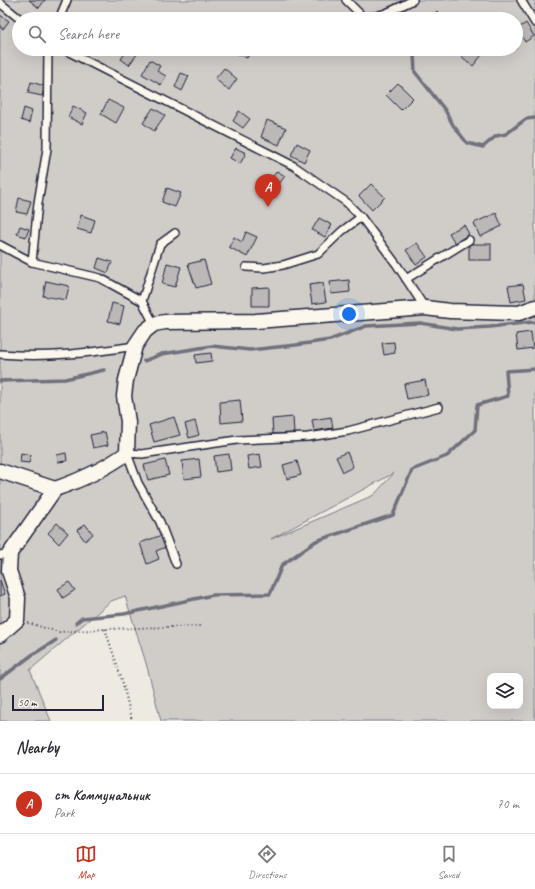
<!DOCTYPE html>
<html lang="en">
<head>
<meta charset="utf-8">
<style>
	body { margin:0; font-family:Caveat,sans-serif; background:#f2f2f3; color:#2b2b33 }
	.controls { position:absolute; right:12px; bottom:12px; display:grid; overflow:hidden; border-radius:8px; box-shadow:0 4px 16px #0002 }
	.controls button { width:36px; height:36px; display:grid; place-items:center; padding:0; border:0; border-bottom:1px solid #e1e1e2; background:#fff; color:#2b2b33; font:20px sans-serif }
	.scale { position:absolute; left:12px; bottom:10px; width:92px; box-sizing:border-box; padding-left:4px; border:2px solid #22223b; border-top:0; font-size:11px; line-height:14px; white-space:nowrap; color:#22223b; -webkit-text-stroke:3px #fbf7ec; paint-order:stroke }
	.you { position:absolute; left:349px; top:314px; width:14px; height:14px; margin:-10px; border:3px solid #fff; border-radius:50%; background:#1a73e8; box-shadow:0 0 0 6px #1a73e833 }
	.badge { display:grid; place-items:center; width:26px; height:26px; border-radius:50%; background:#c8321e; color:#fff; font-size:13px; font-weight:700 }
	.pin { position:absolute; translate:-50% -33px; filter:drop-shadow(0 1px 2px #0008) }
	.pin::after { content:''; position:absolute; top:21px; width:14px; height:12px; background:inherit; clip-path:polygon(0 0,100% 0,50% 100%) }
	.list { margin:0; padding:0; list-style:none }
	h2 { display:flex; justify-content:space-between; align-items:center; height:52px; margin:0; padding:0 16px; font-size:17px }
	h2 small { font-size:13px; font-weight:400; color:#7c7c81 }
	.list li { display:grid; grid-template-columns:26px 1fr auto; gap:12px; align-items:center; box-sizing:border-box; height:60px; padding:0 16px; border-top:1px solid #e1e1e2 }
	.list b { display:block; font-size:15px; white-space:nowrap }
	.list p { margin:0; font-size:13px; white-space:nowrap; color:#7c7c81 }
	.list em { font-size:13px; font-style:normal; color:#7c7c81 }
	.icon { flex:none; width:22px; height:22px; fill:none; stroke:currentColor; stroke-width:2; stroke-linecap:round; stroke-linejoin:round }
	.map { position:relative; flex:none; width:535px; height:721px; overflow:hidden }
	.search { position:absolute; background:#fff; box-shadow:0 4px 16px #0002; left:12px; right:12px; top:12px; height:44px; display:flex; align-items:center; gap:10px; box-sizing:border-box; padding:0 14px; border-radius:22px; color:#7c7c81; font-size:15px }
	.sheet { height:112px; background:#fff }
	nav { display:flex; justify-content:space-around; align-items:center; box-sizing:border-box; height:56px; border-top:1px solid #e1e1e2; background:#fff; font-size:11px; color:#7c7c81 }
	nav a { display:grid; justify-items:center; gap:2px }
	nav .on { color:#c8321e }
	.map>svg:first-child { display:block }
	.green { fill:#d0cdc9; stroke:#797882; fill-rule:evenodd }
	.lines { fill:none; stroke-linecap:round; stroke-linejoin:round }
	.stream { stroke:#716f7c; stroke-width:3.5 }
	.building { fill:#bcb8b8; stroke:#22223b }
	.lane-casing { stroke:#22223b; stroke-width:10 }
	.street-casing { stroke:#22223b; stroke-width:17 }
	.path { stroke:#22223b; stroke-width:2; stroke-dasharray:1 3; stroke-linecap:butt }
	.lane { stroke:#fbf7ec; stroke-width:7 }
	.street { stroke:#fbf7ec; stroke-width:14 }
</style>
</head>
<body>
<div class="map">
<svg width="535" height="721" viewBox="0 0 535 721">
	<rect width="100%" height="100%" fill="#eeeae2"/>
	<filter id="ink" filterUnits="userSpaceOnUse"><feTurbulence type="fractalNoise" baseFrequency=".025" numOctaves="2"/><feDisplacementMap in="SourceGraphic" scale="8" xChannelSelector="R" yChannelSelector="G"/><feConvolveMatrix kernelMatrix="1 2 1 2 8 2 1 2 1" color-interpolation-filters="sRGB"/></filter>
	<g filter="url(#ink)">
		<path class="green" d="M0,0H535V721H161L146,663L125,596L111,601L30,670L51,721H0ZM19,19H516V49H19ZM394,473L374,495L271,539ZM490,676H520V706H490Z"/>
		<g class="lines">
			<g class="stream">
				<path d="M409,49L414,54L415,72L445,110L453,125L467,143L483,147L496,136L506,134L526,119L535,118"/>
				<path d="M144,361L162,354L212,346L250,350L296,345L330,340L366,326L420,323L457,329L490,327L532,322L535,323"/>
				<path d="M0,381L65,379L104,370"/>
				<path d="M76,623L82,618L124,614L213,595L270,594L282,565L316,541L393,515L412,470L447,456L475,430L477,405L508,396L506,371L535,369"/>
				<path d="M0,679L32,655L50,644L56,640"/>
			</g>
		</g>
		<g class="building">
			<path d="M29,0H45L39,8Z"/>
			<path d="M437,11L445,19H430Z"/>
			<path d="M0,15L9,21L3,29L0,27Z"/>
			<path d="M526,23L534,36L525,42L517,29Z"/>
			<path d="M128,49H132L138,53L129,65L121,59Z"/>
			<path d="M232,49H251L247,58L231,51Z"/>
			<path d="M467,49H474L482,55L473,66L461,56Z"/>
			<path d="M150,60L160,66L157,71L166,76L161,85L142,74Z"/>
			<path d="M224,68L237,79L229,90L215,79Z"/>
			<path d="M181,73L189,76L182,91L175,87Z"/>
			<path d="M31,82L45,86L42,96L28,93Z"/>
			<path d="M398,83L413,98L401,110L386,95Z"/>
			<path d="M108,100L124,108L116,123L101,114Z"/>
			<path d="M73,106L87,113L82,124L68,117Z"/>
			<path d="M24,108L32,111L29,123L21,120Z"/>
			<path d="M153,108L165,115L154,131L143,123Z"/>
			<path d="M239,111L250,119L243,128L233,121Z"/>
			<path d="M267,120L286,128L279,145L261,137Z"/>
			<path d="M297,143L310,150L304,162L291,155Z"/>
			<path d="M236,148L246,153L240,164L230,158Z"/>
			<path d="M277,171L285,176L279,184L271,179Z"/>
			<path d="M371,184L385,197L372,210L359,196Z"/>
			<path d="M167,188L181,193L175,207L162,202Z"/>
			<path d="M19,198L31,201L27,214L16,212Z"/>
			<path d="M496,213L502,226L480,237L474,223Z"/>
			<path d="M81,215L95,220L91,233L77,229Z"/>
			<path d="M319,218L332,225L325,237L312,230Z"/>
			<path d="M464,225L469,234L455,243L449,233Z"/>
			<path d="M20,226L29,229L26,237L17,234Z"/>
			<path d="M246,232L257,237L247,257L229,247L234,237L242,242Z"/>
			<path d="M417,243L427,257L416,265L406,250Z"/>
			<rect x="469" y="244" width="22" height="16"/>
			<path d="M99,258L112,262L108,273L96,268Z"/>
			<path d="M204,260L211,284L196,288L188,264Z"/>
			<path d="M167,263L181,267L175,287L162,284Z"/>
			<path d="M349,280L350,292L331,294L330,282Z"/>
			<path d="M46,281L69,286L66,300L43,296Z"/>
			<path d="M323,283L326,302L312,304L309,285Z"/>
			<path d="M523,284L526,299L511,302L508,286Z"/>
			<path d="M269,287V306H252V288Z"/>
			<path d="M112,303L124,306L120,324L108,321Z"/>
			<path d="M531,332L533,348L518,350L516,334Z"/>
			<path d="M394,342L395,353L384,355L382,343Z"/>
			<path d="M211,353L212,361L196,363L195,355Z"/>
			<path d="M425,380L428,395L407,399L404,384Z"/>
			<path d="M240,400L242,421L221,423L220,402Z"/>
			<path d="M174,417L180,435L154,442L149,425Z"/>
			<path d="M293,417L294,433L273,434L272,419Z"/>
			<path d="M331,417L333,428L314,431L312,420Z"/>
			<path d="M195,421L199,435L189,438L185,424Z"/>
			<path d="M105,432L108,445L93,448L90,435Z"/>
			<path d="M347,452L353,467L343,472L336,457Z"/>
			<path d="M21,453L31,455L29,463L20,462Z"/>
			<path d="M66,453L67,461L58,462L57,455Z"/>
			<path d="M229,454L231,470L216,472L214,456Z"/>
			<path d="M260,454L262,467L249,469L247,456Z"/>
			<path d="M199,459L201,477L184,479L182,461Z"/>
			<path d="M165,460L169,475L148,480L144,465Z"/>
			<path d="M297,461L301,475L287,479L283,465Z"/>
			<path d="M57,523L68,533L59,544L48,533Z"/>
			<path d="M85,524L93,534L85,541L77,530Z"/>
			<path d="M162,535L166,547L156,551L159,559L147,564L140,543Z"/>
			<path d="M0,580L5,594L0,596Z"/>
			<path d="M69,582L75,590L63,598L58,589Z"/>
		</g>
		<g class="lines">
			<defs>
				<g id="lane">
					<path d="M346,0L363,17C381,18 397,8 413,0"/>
					<path d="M521,0L535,23"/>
					<path d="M0,3L20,19"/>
					<path d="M59,19L67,0"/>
					<path d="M63,49L294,166L346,202L361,217L397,265L425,308"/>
					<path d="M0,245L32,262L100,278L142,301L154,324"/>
					<path d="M32,262L38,203L47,149L48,49"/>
					<path d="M246,267L264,268L283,265L318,254L342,231L361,217"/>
					<path d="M406,279L469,240"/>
					<path d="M142,301L160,244L175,233"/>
					<path d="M0,354C46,358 90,353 135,346"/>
					<path d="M0,555L10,553"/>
					<path d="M176,564L160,522L138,483L127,453L142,454L237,440L308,437L348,431L439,407"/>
				</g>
				<g id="street">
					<path d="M0,471L55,489"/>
					<path d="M55,489C81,480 104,470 127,453L128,422L124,396L126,380L135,346L145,331L154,324L165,322L256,321L425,308L450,311L519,313L535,307"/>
					<path d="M0,635L17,620L18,598L9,571L10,553L55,489"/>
				</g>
			</defs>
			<use href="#lane" class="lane-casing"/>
			<use href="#street" class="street-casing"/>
			<g class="path">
				<path d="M28,623L59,632L105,629L202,626"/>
				<path d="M105,629L122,680L132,721"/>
			</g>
			<use href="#lane" class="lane"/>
			<use href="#street" class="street"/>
		</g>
	</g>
</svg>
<div class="controls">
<button><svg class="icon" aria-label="layers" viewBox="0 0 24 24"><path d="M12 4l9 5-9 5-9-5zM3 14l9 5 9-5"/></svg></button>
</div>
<div class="scale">50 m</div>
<div class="you"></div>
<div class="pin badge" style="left:268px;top:207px">A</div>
<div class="search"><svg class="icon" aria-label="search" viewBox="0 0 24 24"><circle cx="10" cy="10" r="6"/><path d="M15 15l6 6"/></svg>Search here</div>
</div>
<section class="sheet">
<h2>Nearby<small></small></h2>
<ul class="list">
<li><span class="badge">A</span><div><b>ст Коммунальник</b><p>Park</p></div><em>70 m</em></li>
</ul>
</section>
<nav>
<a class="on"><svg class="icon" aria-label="map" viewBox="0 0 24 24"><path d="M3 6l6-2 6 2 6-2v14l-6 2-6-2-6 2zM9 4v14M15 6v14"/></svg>Map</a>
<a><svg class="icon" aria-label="directions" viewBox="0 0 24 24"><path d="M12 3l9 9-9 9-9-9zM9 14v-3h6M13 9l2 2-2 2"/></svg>Directions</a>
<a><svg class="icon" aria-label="saved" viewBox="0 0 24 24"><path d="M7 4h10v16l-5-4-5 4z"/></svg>Saved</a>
</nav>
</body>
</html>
